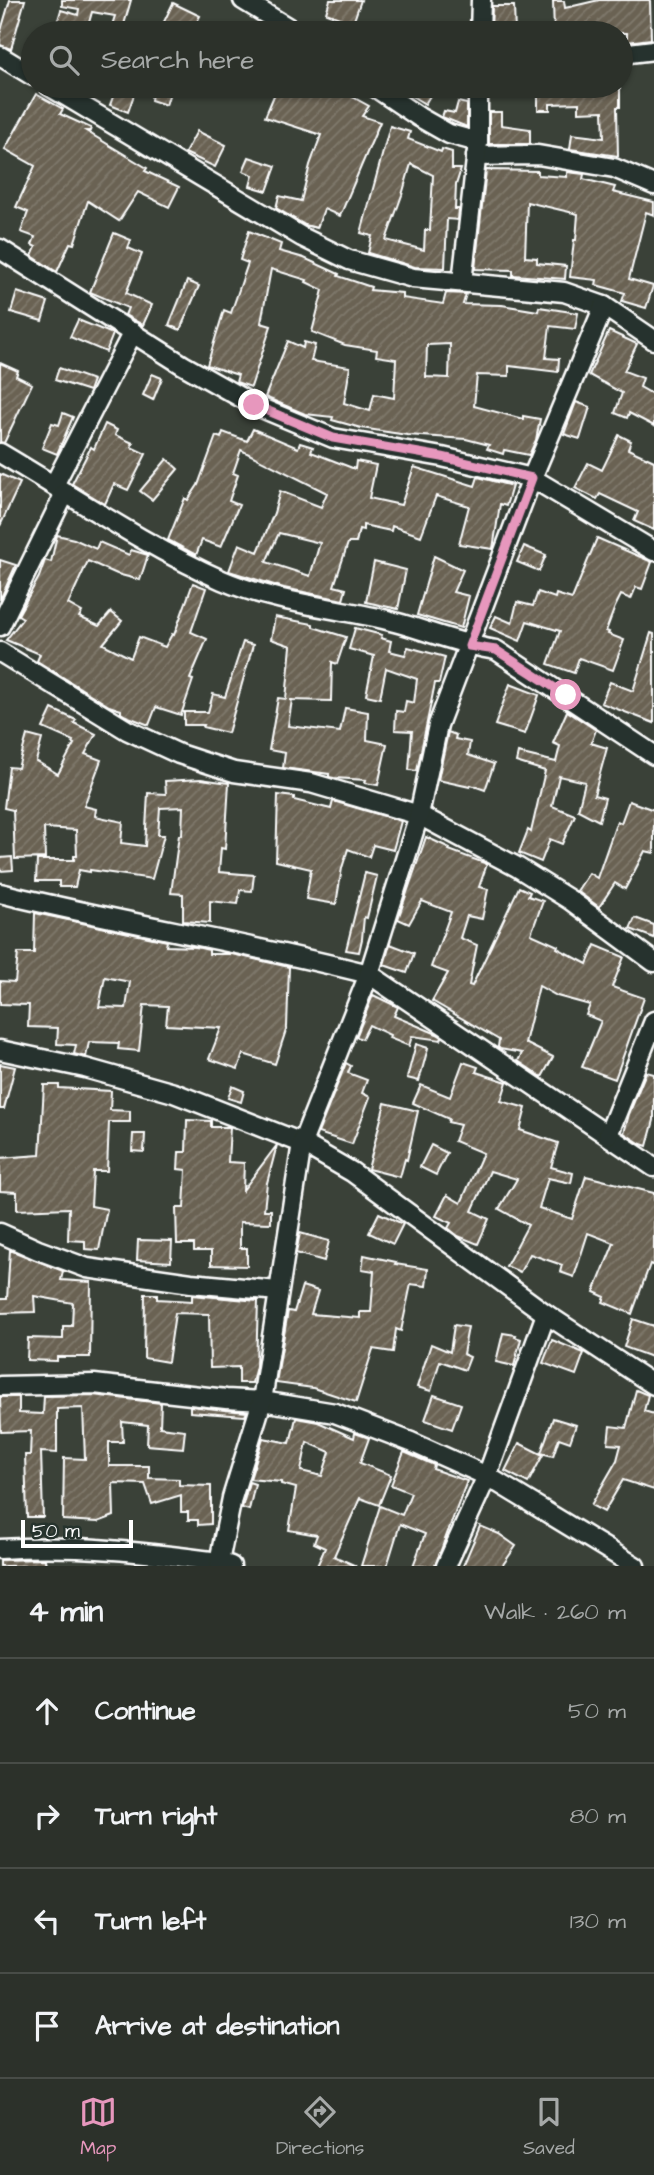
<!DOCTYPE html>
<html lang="en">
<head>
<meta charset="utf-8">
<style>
	body { margin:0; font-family:"Architects Daughter",sans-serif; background:#383d36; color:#f1f3f6 }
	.scale { position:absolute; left:21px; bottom:18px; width:112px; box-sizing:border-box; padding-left:7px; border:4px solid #fff; border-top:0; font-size:19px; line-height:24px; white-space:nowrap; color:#fff; -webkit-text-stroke:5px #26332d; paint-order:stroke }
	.stop { position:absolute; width:21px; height:21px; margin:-16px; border:5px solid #e797bd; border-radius:50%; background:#fff }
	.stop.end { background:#e797bd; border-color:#fff; box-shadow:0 2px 7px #0008 }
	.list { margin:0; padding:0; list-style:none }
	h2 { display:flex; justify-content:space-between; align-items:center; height:91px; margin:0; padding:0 28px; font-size:30px }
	h2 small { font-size:23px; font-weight:400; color:#a6a9a8 }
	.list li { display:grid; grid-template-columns:46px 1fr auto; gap:21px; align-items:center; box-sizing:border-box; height:105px; padding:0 28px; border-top:2px solid #484c47 }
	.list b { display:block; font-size:26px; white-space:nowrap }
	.list em { font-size:23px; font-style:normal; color:#a6a9a8 }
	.icon { flex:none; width:38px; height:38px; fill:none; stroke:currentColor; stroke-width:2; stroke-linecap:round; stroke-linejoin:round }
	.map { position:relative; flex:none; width:654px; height:1566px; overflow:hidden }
	.search { position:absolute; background:#2c312a; box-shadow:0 2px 5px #0004; left:21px; right:21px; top:21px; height:77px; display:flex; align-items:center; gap:18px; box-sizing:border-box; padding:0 24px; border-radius:38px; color:#a6a9a8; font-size:26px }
	.sheet { height:511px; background:#2c312a }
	nav { display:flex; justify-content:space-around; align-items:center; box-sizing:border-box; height:98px; border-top:2px solid #484c47; background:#2c312a; font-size:19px; color:#a6a9a8 }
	nav a { display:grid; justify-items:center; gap:4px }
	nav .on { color:#e797bd }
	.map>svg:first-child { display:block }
	.building { fill:url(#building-hatch); stroke:#fff; stroke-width:2; fill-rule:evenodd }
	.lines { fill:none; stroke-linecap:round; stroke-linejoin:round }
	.minor-casing { stroke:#fff; stroke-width:23 }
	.minor { stroke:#26332d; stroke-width:18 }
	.route { stroke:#e797bd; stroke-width:9 }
</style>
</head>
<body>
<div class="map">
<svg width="654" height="1566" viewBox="0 0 654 1566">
	<defs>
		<pattern id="building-hatch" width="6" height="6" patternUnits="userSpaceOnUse" patternTransform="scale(1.75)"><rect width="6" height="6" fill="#6a6253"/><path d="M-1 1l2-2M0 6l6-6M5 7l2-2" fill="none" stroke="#807a6d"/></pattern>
	</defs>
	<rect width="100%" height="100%" fill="#3a4138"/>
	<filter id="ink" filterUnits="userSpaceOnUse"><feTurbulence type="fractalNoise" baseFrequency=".0143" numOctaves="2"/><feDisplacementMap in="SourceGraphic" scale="14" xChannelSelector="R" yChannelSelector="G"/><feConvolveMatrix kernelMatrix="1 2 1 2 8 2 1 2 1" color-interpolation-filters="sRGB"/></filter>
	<g filter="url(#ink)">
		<g class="building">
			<path d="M10,0H25L11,49L0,45V34Z"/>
			<path d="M62,0H131L123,28L112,25L115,16L92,12L86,33H54L61,10L78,15L79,9L62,6Z"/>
			<path d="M330,0H361L353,23L326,13Z"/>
			<path d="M599,0H650L651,39L627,42V33H554L553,1H564L565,8Z"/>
			<path d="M173,3L200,16L191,33H166L160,30Z"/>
			<path d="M492,6H514L515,33H491Z"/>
			<path d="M117,86H137L128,112L110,105Z"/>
			<path d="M153,86H172L166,105L151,100Z"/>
			<path d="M278,86H355L351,96L369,106L362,116L380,122L340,216L324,209L317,228L305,225L276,208L279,196L301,201L310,165L321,135L265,117Z"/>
			<path d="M395,86H436L425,104Z"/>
			<path d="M544,86H598V89H620V107H617L618,156L570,149L572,134L604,138L603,111L579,112V103L550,104V110H538V96H544Z"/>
			<path d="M36,94L63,109L60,114L91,128L90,131H86L147,168L145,171L179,187L169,207L138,192L119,221L88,201L74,244L70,243L57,272L32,256L36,247L32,245L35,237L21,232L28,212L16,207L35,166L5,149Z"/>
			<path d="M458,102L467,104V127L442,117L444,111L455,113Z"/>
			<path d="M489,112H501V125L530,129V144H489Z"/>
			<path d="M390,126L410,132L408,139L441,152L442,149L452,152V169H461L456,185L455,209H459L458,220L447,219L445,268L415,267L368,253L372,236L361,233ZM411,164L433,175L430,230H425L424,250L386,240L402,195Z"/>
			<path d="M197,131L226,145L215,167L185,153Z"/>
			<path d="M249,157L276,166L267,191L250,186L253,175L243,171Z"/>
			<path d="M486,170L538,171V175L567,177V172L584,174L583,179L615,187L613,192L654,202V215L646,212L629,279L653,286L646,308L622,301L625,293L596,285L597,280L570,277L574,240H576L578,214L527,202L525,257L537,258V263L566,266L565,279L513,275V270L475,269Z"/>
			<path d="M249,231L281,244L279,251L304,258L339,274L338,276L371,287L370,290L402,293V298L443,304L446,293L466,294L463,304L502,305L538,311L539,307L578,313L575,329L550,326L546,358L559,359L558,372L509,366V376L477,375L474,406L523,419V416L540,419L536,440L529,455L504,450L503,454L487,449L489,445L466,439L407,435L361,428L332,420L333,417L305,414L265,397L288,341L303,348L304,342L315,345L311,361L350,367L344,403L370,411L374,394L394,398L396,359L376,356L377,350L345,345L312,332L323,290L306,282L307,280L271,269L261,323L271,326L251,387L236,382L238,375L207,365L224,310L231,313L248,263L240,260ZM450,344L449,378L426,377L427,345Z"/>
			<path d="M114,233L131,240L128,248L142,254L126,293L152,305L143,325L125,315L128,308L90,292Z"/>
			<path d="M187,281L199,286L180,330L169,325Z"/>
			<path d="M17,292L48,302L42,321L11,312Z"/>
			<path d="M78,320L113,334L106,352L70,337Z"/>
			<path d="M609,331L637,344L624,371L643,378L640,387L654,395V426L629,413L627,418L615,413L622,393L589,375Z"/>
			<path d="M0,363L18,371L16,376L32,384L4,443L0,442Z"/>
			<path d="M59,368L93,380L89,391L55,380Z"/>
			<path d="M152,374L162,378L153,400L143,395Z"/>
			<path d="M576,402L590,407L580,439L564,434Z"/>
			<path d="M63,413L73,417L57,454L42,448L52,423L59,425Z"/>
			<path d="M105,424L117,430L115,435L133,443L131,447L146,454L128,490L114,484L105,504L72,484L91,447L94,449Z"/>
			<path d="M253,429L298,448L300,443L313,447L311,452L355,469L356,461L376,465L369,498L401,505L414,467L475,486L478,477L512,486L506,506L500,504L493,549L459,544L469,506L436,496L421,536L392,526L391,531L363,525V530L359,529L356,543H348L334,586L346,589L343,600L284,588L229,571L239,544L258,552L274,513L280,491L321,507L327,493L241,450L233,473L238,475L229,501L239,505L221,547L202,540L196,555L168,540L185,498L188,500L198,485L216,436L221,438L223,432L247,441ZM279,533L320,543L310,576L266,562Z"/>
			<path d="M619,435L631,441L628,449L654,461V530L634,521L638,512L600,494L597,499L575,488L588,463L602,470Z"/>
			<path d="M167,459L178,469L152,500L140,491Z"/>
			<path d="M0,474L20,483L0,526Z"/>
			<path d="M57,535L74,539L96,549L99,542L129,555L131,550L148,555L140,580L117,574L88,561L68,604L82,612L79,617L99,626L111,612L122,621L103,644L131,658L139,637L165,647L172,634L174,635L193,583L206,588L191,632L207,639L190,679L193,680L181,715L156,707L149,725L126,716L121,713V710L109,706L37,661L40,654L6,640L23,618L18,615L39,577L45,560L51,562Z"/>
			<path d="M597,538L652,562L642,589L636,587L631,599L621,595L615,607L606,631L609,632L608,634L624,640L613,670L579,658L574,673L548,664L560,631L527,621L520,641L490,628L496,616L512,623L517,602L533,606L538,592L555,598L556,594L572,599Z"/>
			<path d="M524,546L546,555L539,571L517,562Z"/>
			<path d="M434,556L463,570L453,592L469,596L461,628L417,615Z"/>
			<path d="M0,560L16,565L0,600Z"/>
			<path d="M374,562L406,570L398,609L366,602Z"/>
			<path d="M275,617L313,624V627L346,637L337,664L332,662L331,701L290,700H292L288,726L340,732L345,708L368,712L367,740L387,744L378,785L365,783L366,780L334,778L329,777V774L283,768L285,753L269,750L278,698L286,699L291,646L271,639Z"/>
			<path d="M355,628L382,635L381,638L391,641L389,651L405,655L408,647L445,657L439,683H435L417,771L409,770L412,731L395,730L396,711L404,712L406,701L414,703L417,679L386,668L380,698L366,695L374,656L349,649Z"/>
			<path d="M651,633L654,634V723L601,703L610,682L633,691Z"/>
			<path d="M243,642L253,645L228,733L203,727L204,725H184V712H208L213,694L225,697Z"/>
			<path d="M510,684L539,695L525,734L495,725Z"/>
			<path d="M52,709L76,720L74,723L96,734L85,754L101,760L84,806L96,809L95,816L123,822L121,843L145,846L148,793L166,794L165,781L201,779L229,783L225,849L221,848L219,872L254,875L252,891L240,890L238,904L210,901V923L183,921V894L171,893L179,835H182L183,807L160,808L158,835H164L152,879L90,870V872L79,870L75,887H59V881H36L37,860H74V856H77L76,830L44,828L45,858L15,859L13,810L4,808L9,767L18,768L27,735L42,739L36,761L58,774L74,744L72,743L73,741L43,728Z"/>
			<path d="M567,711L596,730L591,743L607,748L594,795L605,798L599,821L578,810L585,782L559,776L552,806L575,815L562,844L550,839L541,862L519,853L528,830L531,832L545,771L516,762L518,753L556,762L560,746L553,743Z"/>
			<path d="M448,732L456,735L455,739L470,742L468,755L494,764L485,790L471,785L470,787L438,780Z"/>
			<path d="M278,795L294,797V800L331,809L333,801L401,821L393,850L373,845L369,857L348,849L342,868L336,904L306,899L311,869L276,861Z"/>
			<path d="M629,801L654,810V853L645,851L625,889L615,883L599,907L577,891L589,873L597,878L617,821L621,823Z"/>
			<path d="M426,837L450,848L449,850L487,864L479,887L488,889L482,919L467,916L460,938L477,945L469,985L472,986L519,887L530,892L528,896L543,901L531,934L558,946L557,948L587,964L595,945L624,957L612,987L644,998L615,1079L582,1067L601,1021L586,1015L590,1005L557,996L539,986L525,1043L553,1057L542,1077L518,1061L522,1053L500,1049L498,1047L499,1040L432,1001L448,973L431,967L451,912L422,901L409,924L398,919Z"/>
			<path d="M12,857L13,870L0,871V858Z"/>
			<path d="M365,873L377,876L367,918L364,917L362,939L359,952L346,950Z"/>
			<path d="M35,913L167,941L166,946L196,947L209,950V954H232L289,967L287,1027L275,1064L243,1054L238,1069L209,1059L221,1028L166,1025L168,1006L144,1005L139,1051L118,1049L119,1043L89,1042L86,1057L74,1054L76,1045L57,1044L58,1028L28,1027L29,1005L0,1004V981L15,982L18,953H34ZM105,977L130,982L126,1008L99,1007Z"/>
			<path d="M635,918L654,925V938L630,929Z"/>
			<path d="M390,944L414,953L407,973L384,965Z"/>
			<path d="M373,995L398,1007L394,1016L437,1034L442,1037L441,1040L412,1036L409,1046L389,1038L390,1035L369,1025L362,1039L356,1037Z"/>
			<path d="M416,1044L428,1048L419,1081L407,1078Z"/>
			<path d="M463,1062L478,1067L476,1072L507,1082L501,1101L526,1108L520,1130L558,1143L551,1167L573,1173L571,1183L548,1178L539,1208L572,1219L586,1176L654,1193V1266L650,1264L632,1314L603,1302L605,1297L594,1292L614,1243L588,1233L574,1277L560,1272L562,1265L530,1254L520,1272L506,1266L528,1225L499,1209L517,1179L490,1171L472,1211L489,1219L478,1244L458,1236L448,1228L451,1223L436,1216L447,1195L461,1203L483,1153L454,1141L460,1125L448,1122L449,1119L413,1103L421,1085L450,1097Z"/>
			<path d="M346,1063L351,1066L348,1073L367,1080L362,1093L370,1097L352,1144L318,1133Z"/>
			<path d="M0,1064L15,1067L4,1109H0Z"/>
			<path d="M646,1072L654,1074V1120L647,1146L641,1144L624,1133L629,1114Z"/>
			<path d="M44,1085H59V1088L111,1091L110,1110L130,1111V1122H109L107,1171H93L91,1206L107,1209L99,1250L85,1249V1241L68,1240L69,1208L17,1210V1192L0,1191V1158L40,1155Z"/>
			<path d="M232,1086L244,1091L241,1102L228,1098Z"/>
			<path d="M385,1103L418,1111L407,1160L405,1159L400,1177L368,1169Z"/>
			<path d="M187,1120L211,1121V1127H230L228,1162L244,1163L243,1190L277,1145L267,1183L264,1210H271V1223L240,1222V1248H247V1266L211,1265V1251H194V1244H177L176,1208H184L186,1170L178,1169L179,1152H186Z"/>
			<path d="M133,1134H145L144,1152L132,1151Z"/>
			<path d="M431,1145L447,1153L436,1175L420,1167Z"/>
			<path d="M379,1213L403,1224L393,1244L369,1233Z"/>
			<path d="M300,1233L329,1241L324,1261L296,1253Z"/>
			<path d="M138,1240L172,1241L171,1262L137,1260Z"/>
			<path d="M10,1250L63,1271L61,1280L91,1282L90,1357H57V1361L27,1360L28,1338L63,1339V1326H72L73,1303L34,1296L35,1312L0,1313V1299H7Z"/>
			<path d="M364,1255L396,1262L395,1264L428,1269L426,1286L411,1284L401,1331L396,1329L393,1352L373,1349L356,1402L313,1388L276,1383L288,1311L294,1312L302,1286L318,1291L311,1314L360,1318V1312H371L374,1271L362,1269Z"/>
			<path d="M145,1294H157V1299L192,1301V1295L258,1301L256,1366L252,1383H239V1367L210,1368L209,1314L175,1313L168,1362L144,1358Z"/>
			<path d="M633,1319L654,1326V1358L624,1347Z"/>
			<path d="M454,1325L468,1327L463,1354L470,1357L465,1370L440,1361L431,1391L417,1387L431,1344L450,1352Z"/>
			<path d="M503,1333L516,1335L515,1337L521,1339L514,1366L496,1362Z"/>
			<path d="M552,1340L584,1353L576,1375L543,1363Z"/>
			<path d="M636,1390L648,1395L644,1411L654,1414V1490L623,1480L604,1512L591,1505L617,1460L621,1445L608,1444L610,1426L626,1428Z"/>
			<path d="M93,1395L161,1403L160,1427L185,1430L183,1448L147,1445L148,1425L122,1422L123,1442H109V1466H149V1478L179,1479V1485L211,1486V1524L198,1525V1520H188V1512H181V1495L152,1504L145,1484L113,1483L114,1516L98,1522L63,1520L64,1458L85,1459L83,1408L57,1409V1453L41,1452L43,1517H27L25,1455H30L31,1431L1,1432L0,1397H19V1413L43,1414L44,1396Z"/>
			<path d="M434,1395L461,1404L452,1429L425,1420Z"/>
			<path d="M190,1406L225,1410L247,1412L245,1416L190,1412Z"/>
			<path d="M296,1418L318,1422L354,1438L355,1433L369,1438L360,1463L391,1475L379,1505L360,1498L334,1556L356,1566H317L325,1548L314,1543L317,1535L289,1530L296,1488L281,1484V1482L250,1479L263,1438L290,1443ZM307,1442L330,1452L322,1476L301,1471Z"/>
			<path d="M553,1418L576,1425L570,1442L559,1438L553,1456L541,1453Z"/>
			<path d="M519,1443L543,1455L528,1483L505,1471Z"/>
			<path d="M404,1452L434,1465L433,1469L467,1481L435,1566H413L425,1534L400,1524L387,1566H361L380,1506L402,1515L411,1493L391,1485Z"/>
			<path d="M249,1482L255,1484L249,1510L242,1508Z"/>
			<path d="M480,1526L499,1534L516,1546L502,1566H463Z"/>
			<path d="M45,1559L46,1566H0V1560Z"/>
		</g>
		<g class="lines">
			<defs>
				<g id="minor">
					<path d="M243,0L297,33"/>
					<path d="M480,33L481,0"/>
					<path d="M621,54L654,50"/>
					<path d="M0,56L33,76"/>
					<path d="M49,86L302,237L349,260L413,278L564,292L604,306L654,340"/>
					<path d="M373,86L419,117L449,134L478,142"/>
					<path d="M476,156L538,155L614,168L654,185"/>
					<path d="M0,249L183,365L254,405L333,438L442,457L532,478L654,551"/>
					<path d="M462,282L478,142V86"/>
					<path d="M0,453C73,496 145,546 222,580C273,602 329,607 383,619C421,628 457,644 496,650L654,755"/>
					<path d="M54,485L133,332"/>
					<path d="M0,626L65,493"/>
					<path d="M0,652L127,730L179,754L234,772L311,783L419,815L517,867L570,900L654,962"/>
					<path d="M0,893C122,923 247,943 369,974L654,1167"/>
					<path d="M0,1050L85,1068L174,1093L302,1143L352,1172L546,1314L654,1385"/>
					<path d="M608,1135L654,1021"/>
					<path d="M0,1233L38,1250L87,1268L191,1283L278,1291"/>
					<path d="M0,1386L94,1384L226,1399L262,1401L335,1413L411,1442L487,1476L635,1566"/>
					<path d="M0,1549C74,1544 146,1552 219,1562"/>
					<path d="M231,1566L219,1562L232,1498L262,1401L302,1143L369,974L419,815L438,725L532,478L604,306"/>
					<path d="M446,1566L487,1476L546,1314"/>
				</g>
			</defs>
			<use href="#minor" class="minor-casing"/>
			<use href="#minor" class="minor"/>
		</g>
	</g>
	<g class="lines" filter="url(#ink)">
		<path class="route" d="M254,405L333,438L442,457L532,478L469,646L496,650L566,695"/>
	</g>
</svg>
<div class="scale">50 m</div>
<div class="stop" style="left:566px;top:695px"></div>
<div class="stop end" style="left:254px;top:405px"></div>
<div class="search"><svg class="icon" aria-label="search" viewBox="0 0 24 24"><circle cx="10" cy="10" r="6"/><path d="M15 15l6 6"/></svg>Search here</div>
</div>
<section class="sheet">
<h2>4 min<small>Walk · 260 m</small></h2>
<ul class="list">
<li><svg class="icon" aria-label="ahead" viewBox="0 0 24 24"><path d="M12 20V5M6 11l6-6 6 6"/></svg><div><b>Continue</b></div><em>50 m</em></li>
<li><svg class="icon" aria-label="right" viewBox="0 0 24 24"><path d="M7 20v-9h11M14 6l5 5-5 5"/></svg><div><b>Turn right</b></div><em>80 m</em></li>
<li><svg class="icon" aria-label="left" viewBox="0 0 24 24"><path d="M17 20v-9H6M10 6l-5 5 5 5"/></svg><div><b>Turn left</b></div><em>130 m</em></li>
<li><svg class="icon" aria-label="arrive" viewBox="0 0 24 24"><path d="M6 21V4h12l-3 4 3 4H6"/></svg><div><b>Arrive at destination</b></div></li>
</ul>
</section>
<nav>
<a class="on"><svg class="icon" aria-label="map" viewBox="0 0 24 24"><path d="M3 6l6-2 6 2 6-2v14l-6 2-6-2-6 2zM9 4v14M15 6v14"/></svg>Map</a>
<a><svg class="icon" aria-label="directions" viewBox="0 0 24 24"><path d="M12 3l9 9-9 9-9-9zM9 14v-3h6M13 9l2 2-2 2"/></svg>Directions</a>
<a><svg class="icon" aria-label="saved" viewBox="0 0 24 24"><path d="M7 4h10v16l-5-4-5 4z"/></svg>Saved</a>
</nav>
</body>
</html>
